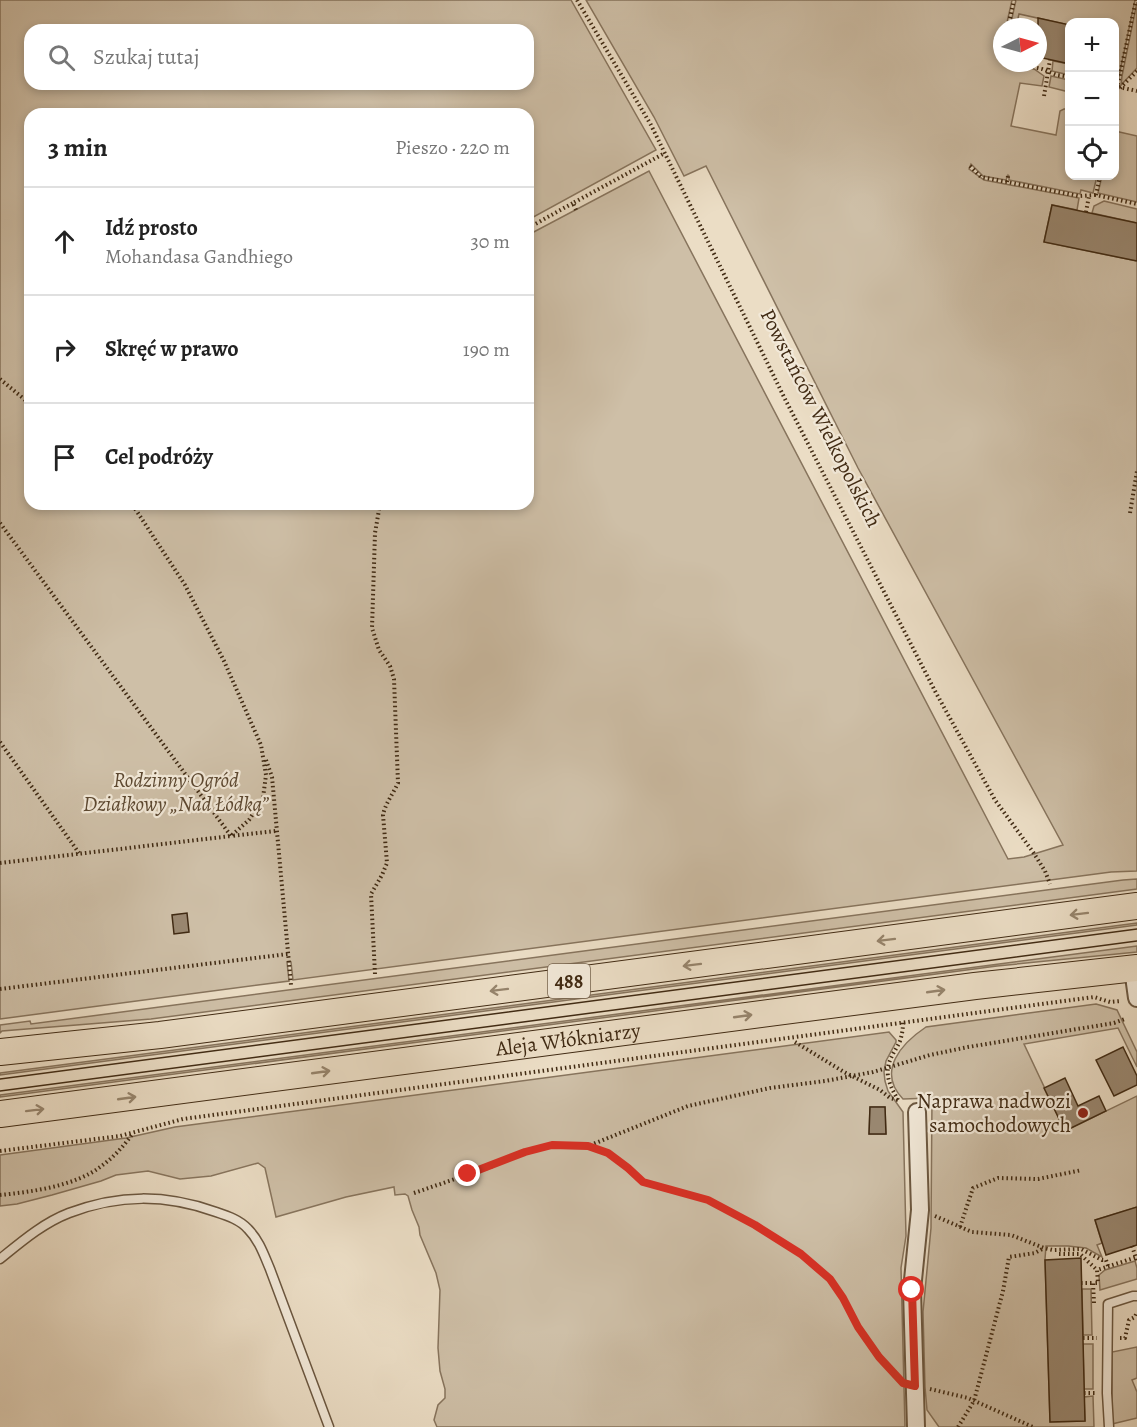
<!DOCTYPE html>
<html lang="pl">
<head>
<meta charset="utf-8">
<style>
	body { margin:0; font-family:Alegreya,serif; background:#f2f2f2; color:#222 }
	.controls { position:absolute; right:18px; top:18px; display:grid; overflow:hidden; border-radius:12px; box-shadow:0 3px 9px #0003 }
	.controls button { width:54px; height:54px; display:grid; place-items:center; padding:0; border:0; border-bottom:2px solid #e0e0e0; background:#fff; color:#222; font:30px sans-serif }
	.compass { position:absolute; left:993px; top:18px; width:54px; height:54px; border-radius:50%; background:#fff; box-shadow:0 3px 9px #0003; rotate:84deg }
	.stop { position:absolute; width:18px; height:18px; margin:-14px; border:4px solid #d93025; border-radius:50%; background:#fff }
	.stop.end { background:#d93025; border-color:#fff; box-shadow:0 2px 6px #0008 }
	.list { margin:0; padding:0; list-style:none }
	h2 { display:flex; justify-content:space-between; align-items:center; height:78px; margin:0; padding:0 24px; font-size:26px }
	h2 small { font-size:20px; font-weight:400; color:#767676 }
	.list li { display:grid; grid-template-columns:39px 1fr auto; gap:18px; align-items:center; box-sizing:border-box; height:108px; padding:0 24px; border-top:2px solid #e0e0e0 }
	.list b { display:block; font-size:22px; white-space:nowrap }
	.list p { margin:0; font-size:20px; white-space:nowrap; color:#767676 }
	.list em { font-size:20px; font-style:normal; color:#767676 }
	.icon { flex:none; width:33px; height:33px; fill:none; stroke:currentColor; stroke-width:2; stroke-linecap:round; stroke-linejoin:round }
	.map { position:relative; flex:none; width:1137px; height:1427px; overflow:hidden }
	.search { position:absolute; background:#fff; box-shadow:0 3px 9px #0003; left:24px; top:24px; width:510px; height:66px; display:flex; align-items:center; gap:15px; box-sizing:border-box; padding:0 21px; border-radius:18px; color:#767676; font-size:22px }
	.panel { position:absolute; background:#fff; box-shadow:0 3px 9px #0003; left:24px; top:108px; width:510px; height:402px; border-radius:18px }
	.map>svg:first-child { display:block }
	.green { fill:#cebfa7; stroke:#87745d; stroke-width:1.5; fill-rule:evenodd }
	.building { fill:#998770; stroke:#402a13; stroke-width:1.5 }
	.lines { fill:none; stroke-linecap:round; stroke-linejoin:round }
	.lane-casing { stroke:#6b5740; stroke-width:11 }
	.street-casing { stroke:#6b5740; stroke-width:20 }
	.primary-casing { stroke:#402a13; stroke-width:28 }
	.path { stroke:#402a13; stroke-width:4; stroke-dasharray:1.5 3; stroke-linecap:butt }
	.lane { stroke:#f2e9d9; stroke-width:8 }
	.street { stroke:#f2e9d9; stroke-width:16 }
	.primary { stroke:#ebddc5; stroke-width:26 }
	.tram { stroke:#402a13; stroke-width:1.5 }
	.oneway { stroke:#96846c }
	.route { stroke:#d93025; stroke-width:8 }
	.poi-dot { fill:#8f2418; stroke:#f2e9d9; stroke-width:2 }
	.labels { text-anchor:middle; stroke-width:4.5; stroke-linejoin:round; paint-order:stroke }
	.shield { fill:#f2e9d9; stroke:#75634e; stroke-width:1.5 }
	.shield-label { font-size:20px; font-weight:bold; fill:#402a13 }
	.street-label { font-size:21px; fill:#402a13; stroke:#f2e9d9 }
	.park-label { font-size:21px; font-style:italic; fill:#5c4831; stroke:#f2e9d9 }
	.poi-label { font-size:21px; fill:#402a13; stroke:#f2e9d9; text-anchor:end }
</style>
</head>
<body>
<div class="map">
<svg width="1137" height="1427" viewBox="0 0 1137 1427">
	<rect width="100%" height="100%" fill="#ebddc5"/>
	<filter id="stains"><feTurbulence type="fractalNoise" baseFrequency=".00333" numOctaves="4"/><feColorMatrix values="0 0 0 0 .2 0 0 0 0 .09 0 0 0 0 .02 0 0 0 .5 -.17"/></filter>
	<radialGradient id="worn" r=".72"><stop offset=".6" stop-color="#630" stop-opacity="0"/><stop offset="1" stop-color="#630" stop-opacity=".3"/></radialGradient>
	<g class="green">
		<path d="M0,0H571L656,150L528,220V114H30V504H528V235L649,171L1008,859L1024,857L1063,845L858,468L706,166L684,176L654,117L586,0H1012L1006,27H1002C1002,34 1001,41 1001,48C1001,52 1002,58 1002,63L1034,69L1044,76L1042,86L1020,83L1011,126L1056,135L1060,111L1064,109H1069L1070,176H1097L1093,193L1081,190L1080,194L1009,180V176L1008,175L1006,180L983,176L971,164L969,169L984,180L1079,198L1077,210L1052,205L1044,242L1137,261V871L1111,872L293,980L291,962H287L289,981L0,1019ZM30,30H528V84H30Z"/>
		<path d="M1016,0H1135L1118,81L1114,83V22H1070L1069,25L1019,14L1016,27H1010Z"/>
		<path d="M1137,2V68L1121,85L1122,76Z"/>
		<path d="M1053,61L1069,64V75L1052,71Z"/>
		<path d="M1051,76L1069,80V92L1049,87Z"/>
		<path d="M1115,131L1137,136V202L1098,193L1102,176H1114Z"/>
		<path d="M1104,201L1137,209V223L1092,213L1094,206Z"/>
		<path d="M1137,879V889L151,1019L2,1031L0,1033V1025L30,1021L31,1024L1123,880Z"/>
		<path d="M1137,923V925L0,1075V1073Z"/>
		<path d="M1137,946V952L997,966L0,1097V1095Z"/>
		<path d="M1096,1004L1117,1010L1137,1052V1067L1118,1028L1024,1044L1065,1131L1137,1096V1207L1095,1220L1102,1243L1097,1245L1102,1257L1086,1248L1068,1246H1046L1045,1259L1050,1422L1085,1421L1084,1397L1093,1396L1094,1427H939L927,1410L925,1387L923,1312L931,1228L932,1098L903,1099C876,1071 902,1043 926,1027Z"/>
		<path d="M889,1032L896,1040V1042L886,1061L884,1072L885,1081L888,1091L903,1112L906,1236L901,1268L905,1427H437L434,1420L438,1405L445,1398V1389L440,1371L438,1348L440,1290L436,1273L420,1235L419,1227L412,1210L408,1196L405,1194L395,1195L394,1187L346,1197L276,1217L265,1168L258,1163L211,1176L180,1179L148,1171L116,1175L101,1181L52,1195L17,1204L0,1206V1155L126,1138L175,1127ZM870,1107H885L886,1134H869Z"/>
		<path d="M1135,1261L1137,1268V1279L1100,1290L1099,1275L1105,1270Z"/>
		<path d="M1082,1289H1091L1092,1335H1083Z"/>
		<path d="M1083,1344H1093V1389H1084Z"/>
		<path d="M1137,1347V1378L1132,1380L1137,1392V1418L1112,1424V1352Z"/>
	</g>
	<g class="building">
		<path d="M1038,18L1070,25V64L1038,57Z"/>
		<path d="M1052,205L1137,223V261L1044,242Z"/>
		<path d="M187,913L189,932L174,934L172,915Z"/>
		<path d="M1123,1047L1137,1076V1085L1114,1096L1096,1060Z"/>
		<path d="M1065,1078L1078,1106L1099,1096L1106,1111L1065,1131L1044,1088Z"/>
		<path d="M870,1107H885L886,1134H869Z"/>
		<path d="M1137,1207V1245L1106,1255L1095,1220Z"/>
		<path d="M1081,1258L1085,1421L1050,1422L1045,1260Z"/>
	</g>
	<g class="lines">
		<defs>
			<g id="lane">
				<path d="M0,1259C21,1242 43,1223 69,1213C119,1194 165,1194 216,1212C228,1216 240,1220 248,1229C259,1240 264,1255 270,1269L329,1427"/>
				<path d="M1109,1427L1107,1393L1108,1304L1133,1296H1137"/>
			</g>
			<g id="street">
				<path d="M1133,969L1137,998"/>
				<path d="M916,1427L912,1290L920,1210L917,1112"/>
			</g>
			<g id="primary">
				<path d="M0,1052L160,1035L1137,906"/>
				<path id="s1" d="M0,1114L975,986L1137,968"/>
			</g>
		</defs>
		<use href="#lane" class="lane-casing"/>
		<use href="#street" class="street-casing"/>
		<use href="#primary" class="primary-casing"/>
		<g class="path">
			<path d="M577,0L651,125L785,399L935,691L995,800L1033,852L1045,871L1050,884"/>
			<path d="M1008,27L1014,0"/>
			<path d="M1015,63L1042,69L1057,75L1070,77"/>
			<path d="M1114,86L1137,91"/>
			<path d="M1120,88L1137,71"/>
			<path d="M1044,96L1050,60"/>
			<path d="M1114,102L1136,0"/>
			<path d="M970,166L981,177L1079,196L1096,195"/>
			<path d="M1100,176L1096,195L1137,204"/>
			<path d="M1007,182L1008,176"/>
			<path d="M576,210L573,203L665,153"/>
			<path d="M1086,212L1089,196"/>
			<path d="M528,228L573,203"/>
			<path d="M0,379L30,404"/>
			<path d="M1130,513L1137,471"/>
			<path d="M0,523L231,836L276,831"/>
			<path d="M0,742L79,853"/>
			<path d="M266,760L272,777L291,985"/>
			<path d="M0,863L231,836L249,820L263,798L266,775L261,745L224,661L185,585L132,504"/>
			<path d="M375,974L371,894L382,875L387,863L383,815C385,804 393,794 398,783L394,679L390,666L379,650L372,628L375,533L380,504"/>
			<path d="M0,989L288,954"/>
			<path d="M795,1042L844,1072L880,1090L890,1098L898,1100"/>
			<path d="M898,1100C893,1091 886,1079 888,1068C889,1058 896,1050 900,1041C902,1035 903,1029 903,1022"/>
			<path d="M589,1146L608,1153L629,1168L643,1182L708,1200L755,1225L801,1254L830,1279L843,1298L858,1327L879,1357L897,1376"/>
			<path d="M0,1151L120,1136L183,1119L1094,997L1110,1002L1121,1001"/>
			<path d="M414,1193L493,1166L525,1152L553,1145L588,1146L688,1106L770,1088L825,1081L873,1072L930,1055L968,1047L1114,1023L1125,1019"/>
			<path d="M0,1195C31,1192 75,1186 100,1167C113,1158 124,1146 133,1133"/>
			<path d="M935,1216L972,1232L1011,1235L1044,1248L1053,1250L1081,1249L1102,1260H1106L1108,1266"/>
			<path d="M960,1227L973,1188L998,1178L1038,1179L1082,1170"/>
			<path d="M1132,1246L1137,1261"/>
			<path d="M1059,1254H1080L1097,1270"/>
			<path d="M1081,1283H1093"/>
			<path d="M1094,1303L1093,1283H1098L1097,1270L1137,1257"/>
			<path d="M1083,1338H1097"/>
			<path d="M1120,1338H1125L1129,1320L1135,1317L1137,1312"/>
			<path d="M930,1389L968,1398L1033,1427"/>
			<path d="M1084,1393H1095"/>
			<path d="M958,1427L974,1401L1003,1291L1009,1257L1035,1253L1044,1248"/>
		</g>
		<use href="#lane" class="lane"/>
		<use href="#street" class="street"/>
		<use href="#primary" class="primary"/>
		<g class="tram">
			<path d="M0,1079L1137,929"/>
			<path d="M0,1091L1137,941"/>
		</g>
	</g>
	<defs><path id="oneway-shaft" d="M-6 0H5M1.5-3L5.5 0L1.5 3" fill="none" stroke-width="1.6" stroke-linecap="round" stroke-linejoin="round" transform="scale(1.5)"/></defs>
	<g class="oneway">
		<use href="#oneway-shaft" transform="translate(1079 914) rotate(173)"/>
		<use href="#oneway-shaft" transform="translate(886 940) rotate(173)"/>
		<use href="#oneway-shaft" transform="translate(692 965) rotate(173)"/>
		<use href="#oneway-shaft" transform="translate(499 990) rotate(173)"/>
		<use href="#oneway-shaft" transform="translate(936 991) rotate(-8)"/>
		<use href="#oneway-shaft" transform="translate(743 1016) rotate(-8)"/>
		<use href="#oneway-shaft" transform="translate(321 1072) rotate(-8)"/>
		<use href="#oneway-shaft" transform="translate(127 1098) rotate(-8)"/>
		<use href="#oneway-shaft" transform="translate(35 1110) rotate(-7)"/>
	</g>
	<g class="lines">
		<path class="route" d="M468,1174L525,1152L552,1145L588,1146L608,1153L628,1168L643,1182L708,1200L755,1225L801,1254L830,1279L843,1298L858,1327L879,1357L903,1383L915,1386L912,1290"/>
	</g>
	<circle class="poi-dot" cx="1083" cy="1113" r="6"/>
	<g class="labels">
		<rect class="shield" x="548" y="964" width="42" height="34" rx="4.5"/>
		<g class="shield-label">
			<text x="569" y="988">488</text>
		</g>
		<g class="street-label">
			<text transform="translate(821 418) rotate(63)" y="7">Powstańców Wielkopolskich</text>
			<text dy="7" stroke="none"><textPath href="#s1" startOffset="573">Aleja Włókniarzy</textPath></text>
		</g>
		<g class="park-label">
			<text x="176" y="787">Rodzinny Ogród<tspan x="176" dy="24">Działkowy „Nad Łódką”</tspan></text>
		</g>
		<g class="poi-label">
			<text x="1071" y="1108">Naprawa nadwozi<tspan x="1071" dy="24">samochodowych</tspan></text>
		</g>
	</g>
	<rect width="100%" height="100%" filter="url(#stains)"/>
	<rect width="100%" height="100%" fill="url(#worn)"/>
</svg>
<div class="controls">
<button>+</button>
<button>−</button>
<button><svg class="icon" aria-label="locate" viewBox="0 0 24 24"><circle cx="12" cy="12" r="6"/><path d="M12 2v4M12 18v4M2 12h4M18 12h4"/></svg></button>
</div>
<svg class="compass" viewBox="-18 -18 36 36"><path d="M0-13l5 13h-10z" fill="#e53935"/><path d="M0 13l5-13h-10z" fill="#767676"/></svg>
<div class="stop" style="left:912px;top:1290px"></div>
<div class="stop end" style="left:468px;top:1174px"></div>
<div class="search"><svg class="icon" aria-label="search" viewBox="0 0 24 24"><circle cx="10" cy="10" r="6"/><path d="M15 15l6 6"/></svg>Szukaj tutaj</div>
<section class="panel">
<h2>3 min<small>Pieszo · 220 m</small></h2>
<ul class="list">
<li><svg class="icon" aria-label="ahead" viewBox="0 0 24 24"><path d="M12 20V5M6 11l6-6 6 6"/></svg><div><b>Idź prosto</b><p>Mohandasa Gandhiego</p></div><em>30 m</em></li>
<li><svg class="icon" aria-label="right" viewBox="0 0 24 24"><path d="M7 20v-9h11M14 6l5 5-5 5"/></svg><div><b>Skręć w prawo</b></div><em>190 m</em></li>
<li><svg class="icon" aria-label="arrive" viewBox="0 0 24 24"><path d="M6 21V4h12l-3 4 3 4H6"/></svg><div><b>Cel podróży</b></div></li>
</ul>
</section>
</div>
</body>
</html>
